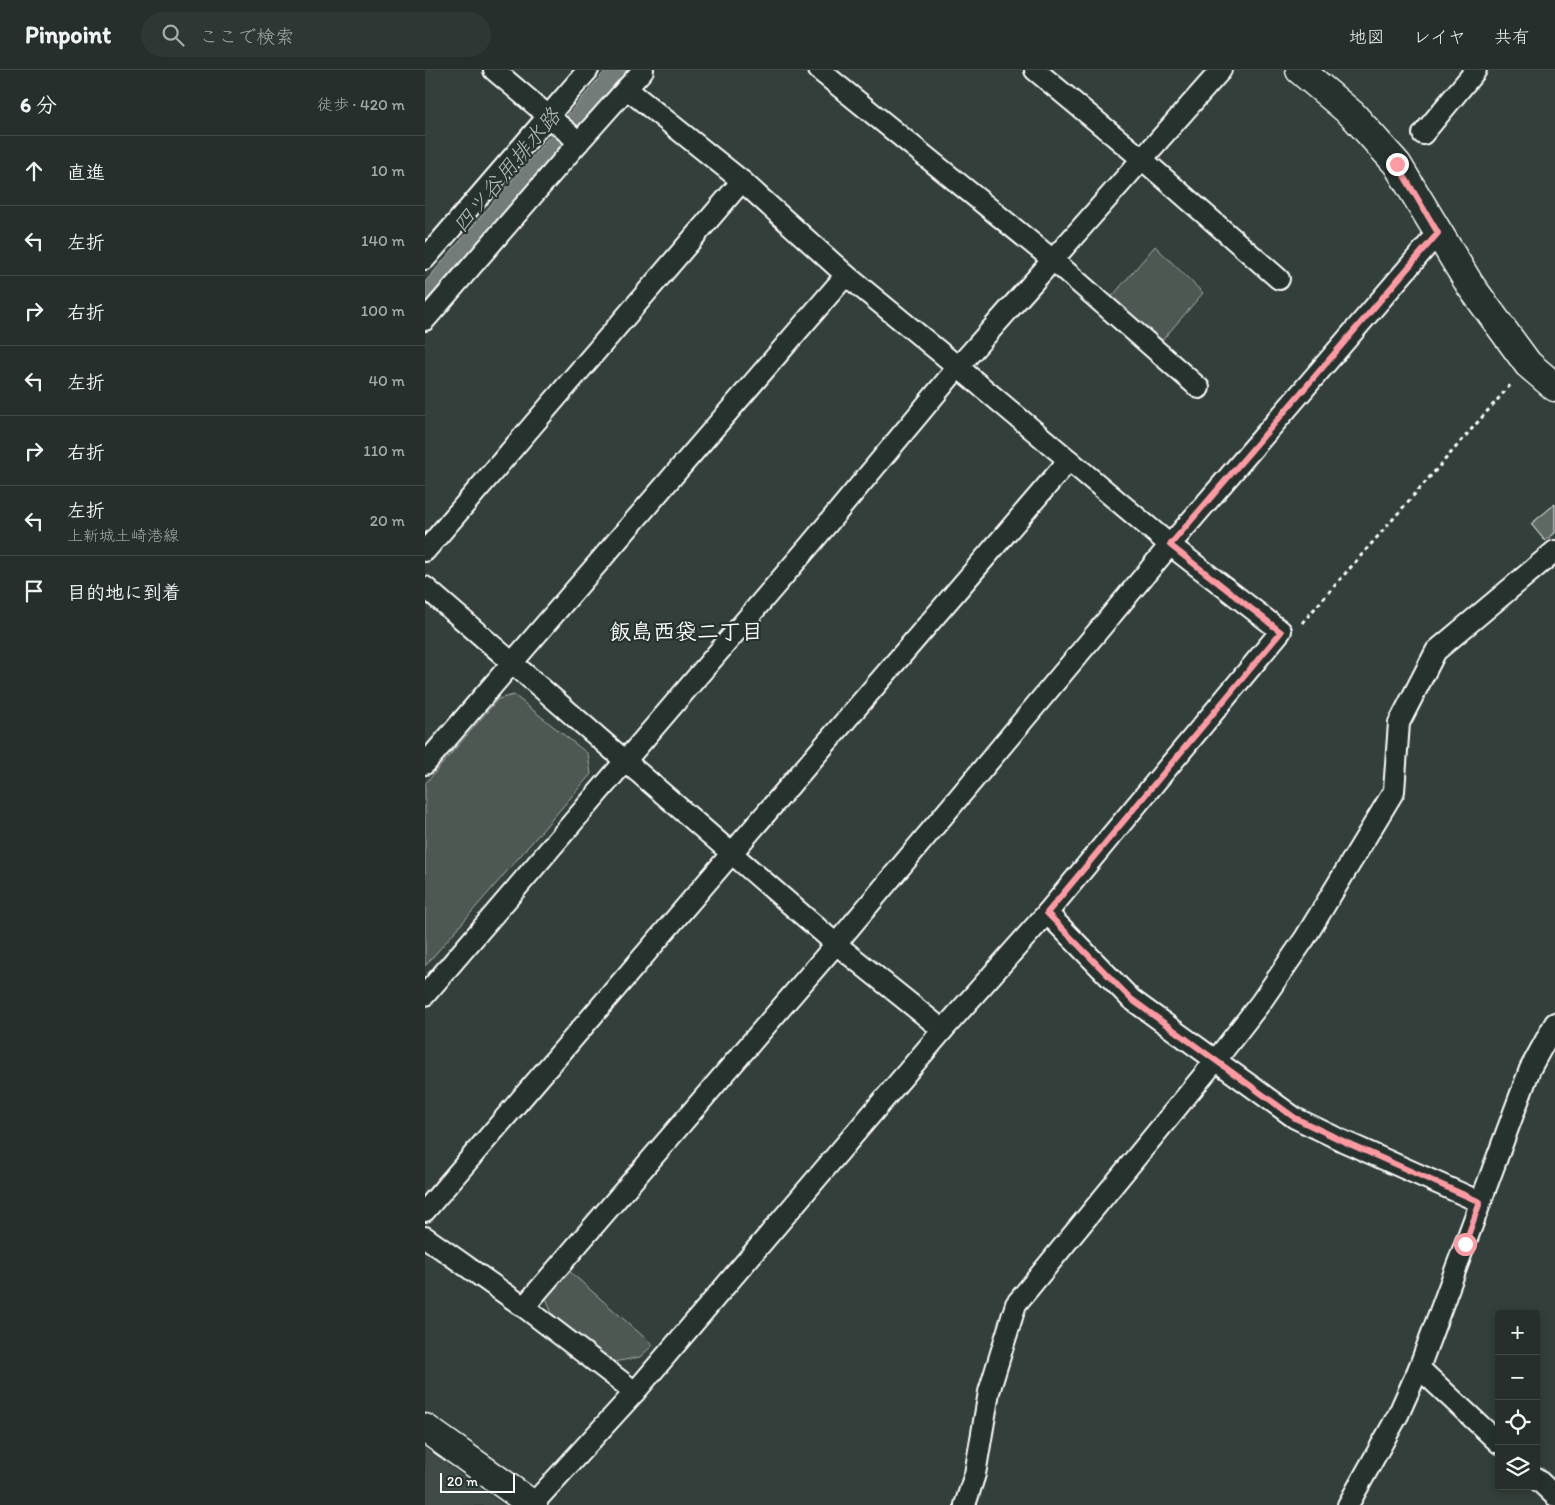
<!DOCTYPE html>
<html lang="ja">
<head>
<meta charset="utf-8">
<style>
	body { margin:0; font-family:Itim,"Klee One",sans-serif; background:#2e3734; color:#f1f3f6 }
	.controls { position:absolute; right:15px; bottom:15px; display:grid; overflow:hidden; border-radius:5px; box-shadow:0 2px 8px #0003 }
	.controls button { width:45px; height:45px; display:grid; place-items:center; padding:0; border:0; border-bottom:1px solid #424a48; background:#262f2c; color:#f1f3f6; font:25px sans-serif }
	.scale { position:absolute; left:15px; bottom:12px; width:75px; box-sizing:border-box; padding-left:5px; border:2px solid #fff; border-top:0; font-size:14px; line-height:18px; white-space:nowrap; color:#fff; -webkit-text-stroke:4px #26332d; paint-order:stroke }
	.stop { position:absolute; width:15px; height:15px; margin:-11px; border:4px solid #ff9aa2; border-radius:50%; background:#fff }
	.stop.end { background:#ff9aa2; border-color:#fff; box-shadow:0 1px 5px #0008 }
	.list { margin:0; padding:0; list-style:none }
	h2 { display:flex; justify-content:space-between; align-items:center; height:65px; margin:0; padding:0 20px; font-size:21px }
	h2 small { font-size:16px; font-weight:400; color:#a4a9a9 }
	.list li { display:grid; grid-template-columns:32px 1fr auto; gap:15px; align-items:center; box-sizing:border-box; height:70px; padding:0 20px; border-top:1px solid #424a48 }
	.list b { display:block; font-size:19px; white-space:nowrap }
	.list p { margin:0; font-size:16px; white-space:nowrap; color:#a4a9a9 }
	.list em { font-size:16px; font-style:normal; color:#a4a9a9 }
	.icon { flex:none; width:28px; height:28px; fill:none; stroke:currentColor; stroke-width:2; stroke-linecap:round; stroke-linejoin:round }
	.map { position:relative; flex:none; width:1130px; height:1435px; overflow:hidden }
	header { display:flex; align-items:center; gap:30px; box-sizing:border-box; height:70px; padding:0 25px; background:#262f2c; border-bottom:1px solid #424a48 }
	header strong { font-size:24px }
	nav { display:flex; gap:28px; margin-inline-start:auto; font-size:18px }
	.search { width:350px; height:45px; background:#2e3734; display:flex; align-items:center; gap:12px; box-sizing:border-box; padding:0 18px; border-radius:28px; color:#a4a9a9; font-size:19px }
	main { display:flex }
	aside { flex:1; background:#262f2c }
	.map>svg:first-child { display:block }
	.built { fill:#404c47 }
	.green { fill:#4d5853; stroke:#a6aca9 }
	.water { fill:#737b78; stroke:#abb0ae }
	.building { fill:#5f6964; stroke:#fff }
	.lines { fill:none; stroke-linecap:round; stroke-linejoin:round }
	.street-casing { stroke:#fff; stroke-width:24 }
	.secondary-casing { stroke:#fff; stroke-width:31 }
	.path { stroke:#fff; stroke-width:3; stroke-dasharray:4 4; stroke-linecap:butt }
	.street { stroke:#26332d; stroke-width:20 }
	.secondary { stroke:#26332d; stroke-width:28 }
	.route { stroke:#ff9aa2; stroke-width:6 }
	.labels { text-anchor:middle; stroke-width:4.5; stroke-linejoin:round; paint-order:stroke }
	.water-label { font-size:22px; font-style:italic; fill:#b9bdbc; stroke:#26332d }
	.neighbourhood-label { font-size:22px; font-weight:bold; fill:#fff; stroke:#26332d }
</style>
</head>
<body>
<header>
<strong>Pinpoint</strong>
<div class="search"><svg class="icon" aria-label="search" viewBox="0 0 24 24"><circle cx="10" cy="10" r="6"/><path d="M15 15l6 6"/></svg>ここで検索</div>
<nav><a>地図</a><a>レイヤ</a><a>共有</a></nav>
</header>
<main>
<aside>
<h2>6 分<small>徒歩 · 420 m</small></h2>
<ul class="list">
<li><svg class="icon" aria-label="ahead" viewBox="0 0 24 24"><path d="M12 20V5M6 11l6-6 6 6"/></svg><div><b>直進</b></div><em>10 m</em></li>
<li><svg class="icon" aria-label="left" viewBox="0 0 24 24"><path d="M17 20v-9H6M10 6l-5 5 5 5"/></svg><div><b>左折</b></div><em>140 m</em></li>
<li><svg class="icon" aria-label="right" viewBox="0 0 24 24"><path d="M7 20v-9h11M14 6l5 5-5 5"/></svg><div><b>右折</b></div><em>100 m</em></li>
<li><svg class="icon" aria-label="left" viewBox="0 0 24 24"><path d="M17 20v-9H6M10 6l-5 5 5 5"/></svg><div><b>左折</b></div><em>40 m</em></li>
<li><svg class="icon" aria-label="right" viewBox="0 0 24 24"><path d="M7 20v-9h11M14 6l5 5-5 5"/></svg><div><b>右折</b></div><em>110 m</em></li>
<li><svg class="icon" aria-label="left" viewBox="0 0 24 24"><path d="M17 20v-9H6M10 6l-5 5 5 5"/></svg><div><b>左折</b><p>上新城土崎港線</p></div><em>20 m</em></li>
<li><svg class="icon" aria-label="arrive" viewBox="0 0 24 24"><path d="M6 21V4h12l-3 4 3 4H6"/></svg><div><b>目的地に到着</b></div></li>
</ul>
</aside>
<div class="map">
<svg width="1130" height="1435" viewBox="0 0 1130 1435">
	<rect width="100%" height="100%" fill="#333f3a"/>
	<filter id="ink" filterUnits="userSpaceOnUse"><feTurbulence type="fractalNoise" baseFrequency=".02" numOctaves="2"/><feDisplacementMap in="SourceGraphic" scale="10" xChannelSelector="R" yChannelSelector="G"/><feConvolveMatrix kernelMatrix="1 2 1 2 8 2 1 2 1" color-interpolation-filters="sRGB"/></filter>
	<g filter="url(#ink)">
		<path class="built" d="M0,1379L78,1435H0Z"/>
		<g class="green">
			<path d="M730,176L778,223L734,274L684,230Z"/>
			<path d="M89,625L163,684L166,704L0,896V714L73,629Z"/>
			<path d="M143,1200L228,1275L215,1287L189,1292L127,1244L120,1225Z"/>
		</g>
		<path class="water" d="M181,0H203L0,239V212Z"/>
		<path class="building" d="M1130,434V463L1120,471L1106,454Z"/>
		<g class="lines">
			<defs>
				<g id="street">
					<path d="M69,0L154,72"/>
					<path d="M394,0L628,190L774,318"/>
					<path d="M610,0L717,89L854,209"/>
					<path d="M998,64L1051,0"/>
					<path d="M0,189L163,0"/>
					<path d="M0,250L154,72L218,0"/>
					<path d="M0,481L317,111"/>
					<path d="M0,517L411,874L518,960"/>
					<path d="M0,694L421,205"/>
					<path d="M622,843L706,929L870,1048L918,1071L1055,1132"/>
					<path d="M0,925L385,475L533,297L796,0"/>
					<path d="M0,1141L644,390"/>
					<path d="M0,1167L99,1237L210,1322"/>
					<path d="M99,1237L411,874L745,475L1013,163"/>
					<path d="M994,1298L1074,1373"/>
					<path d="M1111,1408L1130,1426"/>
					<path d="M107,1435L210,1322L518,960L622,843L856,561L745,475L533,297L421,205L317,111L202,19"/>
					<path d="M540,1435L550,1404L564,1322L591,1234L791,990L836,932L880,868L969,721L974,653L1011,581L1130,481"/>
					<path d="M923,1435L973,1345L994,1298L1105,999L1130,953"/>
				</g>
				<g id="secondary">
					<path d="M875,0L928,45L972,94L1045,215L1103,294L1130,317"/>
					<path d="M0,1358L108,1435"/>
				</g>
			</defs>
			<use href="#street" class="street-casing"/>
			<use href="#secondary" class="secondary-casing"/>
			<path class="path" d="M877,553L1087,313"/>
			<use href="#street" class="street"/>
			<use href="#secondary" class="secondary"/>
		</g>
	</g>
	<g class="lines" filter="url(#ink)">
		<path class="route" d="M972,94L1013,163L745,475L856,562L622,843L706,929L870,1048L918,1071L1055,1132L1040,1174"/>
	</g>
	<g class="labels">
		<g class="water-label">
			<text transform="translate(81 100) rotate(-50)" y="8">四ツ谷用排水路</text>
		</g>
		<g class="neighbourhood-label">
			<text x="261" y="569">飯島西袋二丁目</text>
		</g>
	</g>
</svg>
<div class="controls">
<button>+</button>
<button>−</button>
<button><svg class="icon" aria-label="locate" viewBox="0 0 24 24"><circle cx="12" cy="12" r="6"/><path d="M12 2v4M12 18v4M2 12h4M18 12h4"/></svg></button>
<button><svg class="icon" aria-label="layers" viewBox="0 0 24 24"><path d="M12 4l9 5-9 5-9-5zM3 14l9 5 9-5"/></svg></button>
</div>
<div class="scale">20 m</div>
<div class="stop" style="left:1040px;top:1174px"></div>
<div class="stop end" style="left:972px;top:94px"></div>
</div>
</main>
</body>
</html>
